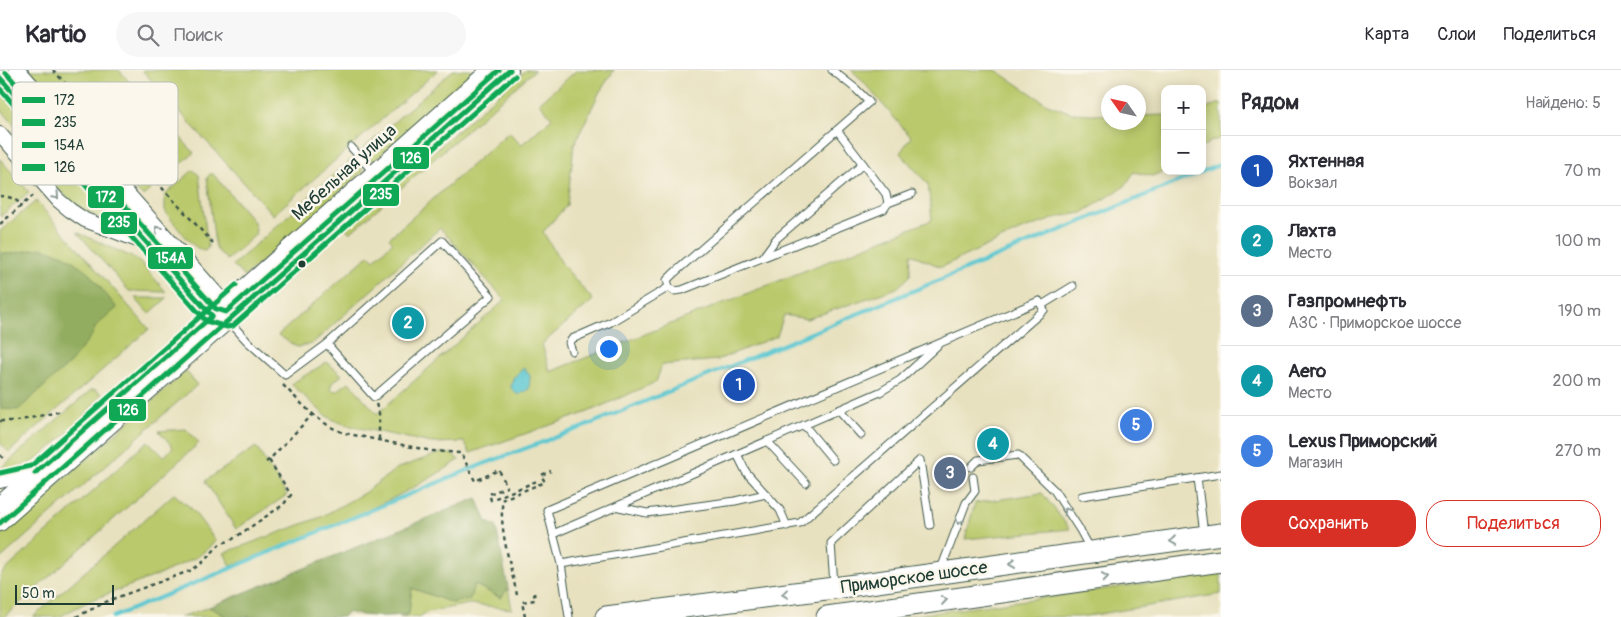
<!DOCTYPE html>
<html lang="ru">
<head>
<meta charset="utf-8">
<style>
	body { margin:0; font-family:Pangolin,sans-serif; background:#f7f7f7; color:#2b2b33 }
	.controls { position:absolute; right:15px; top:15px; display:grid; overflow:hidden; border-radius:10px; box-shadow:0 2px 12px #0003 }
	.controls button { width:45px; height:45px; display:grid; place-items:center; padding:0; border:0; border-bottom:1px solid #e1e1e2; background:#fff; color:#2b2b33; font:25px sans-serif }
	.compass { position:absolute; left:1101px; top:15px; width:45px; height:45px; border-radius:50%; background:#fff; box-shadow:0 2px 12px #0003; rotate:304deg }
	.scale { position:absolute; left:15px; bottom:12px; width:99px; box-sizing:border-box; padding-left:5px; border:2px solid #1f3d34; border-top:0; font-size:14px; line-height:18px; white-space:nowrap; color:#1f3d34; -webkit-text-stroke:4px #fbf7ec; paint-order:stroke }
	.you { position:absolute; left:608px; top:278px; width:18px; height:18px; margin:-12px; border:4px solid #fff; border-radius:50%; background:#1a73e8; box-shadow:0 0 0 8px #1a73e833 }
	.badge { display:grid; place-items:center; width:32px; height:32px; border-radius:50%; background:#d93025; color:#fff; font-size:16px; font-weight:700 }
	.pin { position:absolute; translate:-50% -50%; border:2px solid #fff; box-shadow:0 1px 5px #0006 }
	.list { margin:0; padding:0; list-style:none }
	h2 { display:flex; justify-content:space-between; align-items:center; height:65px; margin:0; padding:0 20px; font-size:21px }
	h2 small { font-size:16px; font-weight:400; color:#7c7c81 }
	.list li { display:grid; grid-template-columns:32px 1fr auto; gap:15px; align-items:center; box-sizing:border-box; height:70px; padding:0 20px; border-top:1px solid #e1e1e2 }
	.list b { display:block; font-size:19px; white-space:nowrap }
	.list p { margin:0; font-size:16px; white-space:nowrap; color:#7c7c81 }
	.list em { font-size:16px; font-style:normal; color:#7c7c81 }
	.actions { display:flex; gap:10px; padding:15px 20px }
	.actions a { flex:1; padding:11px 0; border:1px solid #d93025; border-radius:20px; text-align:center; font-size:18px; color:#d93025 }
	.actions .main { background:#d93025; color:#fff }
	.icon { flex:none; width:28px; height:28px; fill:none; stroke:currentColor; stroke-width:2; stroke-linecap:round; stroke-linejoin:round }
	.map { position:relative; flex:none; width:1221px; height:547px; overflow:hidden }
	header { display:flex; align-items:center; gap:30px; box-sizing:border-box; height:70px; padding:0 25px; background:#fff; border-bottom:1px solid #e1e1e2 }
	header strong { font-size:24px }
	nav { display:flex; gap:28px; margin-inline-start:auto; font-size:18px }
	.search { width:350px; height:45px; background:#f7f7f7; display:flex; align-items:center; gap:12px; box-sizing:border-box; padding:0 18px; border-radius:28px; color:#7c7c81; font-size:19px }
	main { display:flex }
	aside { flex:1; background:#fff }
	.map>svg:first-child { display:block }
	.green { fill:#bac96c; stroke:#6c8350 }
	.forest { fill:#93ad60; stroke:#59754a }
	.water { fill:#5bc8d1; stroke:#3d8282 }
	.lines { fill:none; stroke-linecap:round; stroke-linejoin:round }
	.stream { stroke:#5bc8d1; stroke-width:4 }
	.service-casing { stroke:#3d5649; stroke-width:9 }
	.minor-casing { stroke:#3d5649; stroke-width:16 }
	.tertiary-casing { stroke:#3d5649; stroke-width:18 }
	.primary-casing { stroke:#3d5649; stroke-width:23 }
	.path { stroke:#3d5649; stroke-width:2.5; stroke-dasharray:4 4; stroke-linecap:butt }
	.service { stroke:#fff; stroke-width:7 }
	.minor { stroke:#fff; stroke-width:14 }
	.tertiary { stroke:#fff; stroke-width:16 }
	.primary { stroke:#fff; stroke-width:21 }
	.bus-1-casing { stroke:#fbf7ec; stroke-width:9 }
	.bus-2-casing { stroke:#fbf7ec; stroke-width:9 }
	.bus-3-casing { stroke:#fbf7ec; stroke-width:9 }
	.bus-4-casing { stroke:#fbf7ec; stroke-width:9 }
	.bus-1 { stroke:#10a855; stroke-width:5 }
	.bus-2 { stroke:#10a855; stroke-width:5 }
	.bus-3 { stroke:#10a855; stroke-width:5 }
	.bus-4 { stroke:#10a855; stroke-width:5 }
	.oneway { stroke:#8f9e9a }
	.bus-dot { fill:#1f3d34; stroke:#fbf7ec; stroke-width:2 }
	.labels { text-anchor:middle; stroke-width:5; stroke-linejoin:round; paint-order:stroke }
	.street-label { font-size:18px; fill:#1f3d34; stroke:#fbf7ec }
	.key { fill:#fbf7ec; stroke:#b9bfb5; stroke-width:1 }
	.key-label { font-size:14px; fill:#1f3d34 }
	.line-badge { stroke:#fbf7ec; stroke-width:2 }
	.badge-label { font-size:14px; text-anchor:middle; font-weight:bold; fill:#fff }
</style>
</head>
<body>
<header>
<strong>Kartio</strong>
<div class="search"><svg class="icon" aria-label="search" viewBox="0 0 24 24"><circle cx="10" cy="10" r="6"/><path d="M15 15l6 6"/></svg>Поиск</div>
<nav><a>Карта</a><a>Слои</a><a>Поделиться</a></nav>
</header>
<main>
<div class="map">
<svg width="1221" height="547" viewBox="0 0 1221 547">
	<rect width="100%" height="100%" fill="#fbf7ec"/>
	<filter id="ink" filterUnits="userSpaceOnUse"><feTurbulence type="fractalNoise" baseFrequency=".02" numOctaves="2"/><feDisplacementMap in="SourceGraphic" scale="10" xChannelSelector="R" yChannelSelector="G"/><feConvolveMatrix kernelMatrix="1 2 1 2 8 2 1 2 1" color-interpolation-filters="sRGB"/></filter>
	<filter id="wash" filterUnits="userSpaceOnUse"><feTurbulence type="fractalNoise" baseFrequency=".0096" numOctaves="4" result="noise"/><feDisplacementMap in="SourceGraphic" scale="20" xChannelSelector="R" yChannelSelector="G"/><feGaussianBlur stdDeviation="1.12" result="paint"/><feColorMatrix in="noise" values="0 0 0 0 0 0 0 0 0 0 0 0 0 0 0 0 0 1.4 0 .05"/><feComposite in="paint" operator="in"/></filter>
	<g filter="url(#wash)">
		<rect width="100%" height="100%" fill="#e8e1bf"/>
		<g class="green">
			<path d="M23,0H119L144,29L153,117L143,126L113,102Z"/>
			<path d="M142,0H438L273,145Z"/>
			<path d="M453,0H478L374,91L369,90L361,81Z"/>
			<path d="M526,0H535L350,163L346,159Z"/>
			<path d="M577,0H614L599,23L574,75L567,135L543,162L563,195L593,230L542,274L550,302L932,150L928,114L900,83L911,67L859,7L851,0H996L1047,34L1072,43L1108,45V52H1138L1139,46L1165,45V101L1152,106L1134,102L1125,116L1082,143L1062,146L1021,160L941,197L911,184L910,206L897,218L807,249L784,245L777,266L717,290L662,295L656,312L588,342L470,383L464,372L432,373L350,356L336,351L325,345L291,314L327,292L342,305L331,314V320L337,321L349,312L377,344L505,230L440,158L312,274L297,277L278,265L369,185L374,190L393,172L389,168L509,62L521,75L552,48L539,33Z"/>
			<path d="M0,21L109,145V149L106,151C96,146 84,141 75,134C52,116 34,91 16,69L22,64L0,38Z"/>
			<path d="M1221,33V68L1212,71L1202,77V39Z"/>
			<path d="M159,43L194,83L169,104L166,105L159,101L152,48Z"/>
			<path d="M353,88L361,97L363,102L244,207L233,195Z"/>
			<path d="M0,89L29,122L0,147Z"/>
			<path d="M193,100L199,105L208,178L205,181C193,180 175,154 167,144L165,140V125Z"/>
			<path d="M210,104H213L254,152L256,159L255,165L227,190L217,180L215,175L207,108Z"/>
			<path d="M36,131L149,259L9,382L0,373V161Z"/>
			<path d="M77,162L134,188L143,195L166,222L129,221Z"/>
			<path d="M135,228H167L149,244Z"/>
			<path d="M186,301L197,315L0,489V466Z"/>
			<path d="M91,320H96L102,324L79,353L36,390L24,396L0,404V399Z"/>
			<path d="M186,359L199,373L4,547H0V505L148,371L164,387L173,377L159,361Z"/>
			<path d="M256,377L287,425L236,459L205,411Z"/>
			<path d="M440,383L452,384L459,390C389,437 309,465 231,496L224,483L321,447L364,423L396,399Z"/>
			<path d="M1042,423L1070,459L965,469L975,433Z"/>
			<path d="M174,424L192,439L216,471L199,486L161,504L89,531L59,547H33Z"/>
			<path d="M1221,503V524L1081,547H903Z"/>
			<path d="M473,514L501,528L508,518L512,539L469,534L427,542L419,547H400L409,544L411,518L453,533Z"/>
			<path d="M209,537L228,547H181Z"/>
		</g>
		<g class="forest">
			<path d="M41,178L64,185L87,201L117,238L96,256L92,265L70,293L18,340L2,339L0,336V183L10,184Z"/>
			<path d="M477,428L487,452L496,456L508,518L501,528L474,514L470,529L453,533L412,518L409,544C390,547 365,547 347,542L343,547H228L209,537Z"/>
		</g>
		<path class="water" d="M524,298L530,306L529,319L518,325L511,318L513,308Z"/>
		<g class="lines">
			<path class="stream" d="M113,547L473,398L583,357L1221,94"/>
		</g>
	</g>
	<g filter="url(#ink)">
		<g class="lines">
			<defs>
				<g id="service">
					<path d="M832,0L856,19L869,32L673,204L667,210L669,217L674,221L682,220L884,139L888,133L912,124"/>
					<path d="M837,60L886,124L888,133"/>
					<path d="M351,77L374,103"/>
					<path d="M763,187L776,169L863,94"/>
					<path d="M1042,235L1073,216"/>
					<path d="M228,250L247,271L285,305L327,274L442,171L491,226L374,327L327,274"/>
					<path d="M572,281L569,273L572,269L611,252L669,217"/>
					<path d="M839,340L861,365"/>
					<path d="M804,355L833,390"/>
					<path d="M767,371L806,413"/>
					<path d="M737,384L746,402L780,440L787,456"/>
					<path d="M971,397L978,390L1018,385L1054,420L1080,460L1091,480"/>
					<path d="M1197,408L1204,464"/>
					<path d="M1082,426L1221,404"/>
					<path d="M619,437L647,443L735,431L766,424"/>
					<path d="M553,464L880,322L900,310L937,276"/>
					<path d="M561,494L800,453L1044,240L1039,231L547,440L561,494L569,547"/>
					<path d="M941,499L966,433L975,421L973,407"/>
					<path d="M834,515L831,473L920,390L930,455"/>
				</g>
				<g id="minor">
					<path d="M0,64L58,130L70,140L85,150L148,174"/>
					<path d="M0,411L35,403"/>
				</g>
				<g id="tertiary">
					<path d="M17,0L225,235L227,246"/>
					<path d="M0,8L212,246L221,248"/>
					<path d="M0,434L490,0"/>
					<path d="M0,453L510,0"/>
				</g>
				<g id="primary">
					<path d="M606,547L834,518L1221,464"/>
					<path d="M827,547L1221,491"/>
				</g>
			</defs>
			<use href="#service" class="service-casing"/>
			<use href="#minor" class="minor-casing"/>
			<use href="#tertiary" class="tertiary-casing"/>
			<use href="#primary" class="primary-casing"/>
			<g class="path">
				<path d="M53,0L213,173"/>
				<path d="M0,126C9,126 15,129 22,135"/>
				<path d="M0,154L35,124"/>
				<path d="M283,315C302,334 319,354 344,363L432,381L461,383L475,411L499,400L507,417L489,424L491,430L537,411L539,415"/>
				<path d="M376,334L379,343V370"/>
				<path d="M0,351H17L62,341"/>
				<path d="M0,385L5,390"/>
				<path d="M266,392L269,390L313,344"/>
				<path d="M517,525C511,497 498,456 503,429L545,412L541,405L551,401"/>
				<path d="M76,547L110,530L192,500L203,492L221,473L230,471L283,435L291,425L269,390"/>
				<path d="M525,547L522,532L535,530L534,523"/>
			</g>
			<use href="#service" class="service"/>
			<use href="#minor" class="minor"/>
			<use href="#tertiary" class="tertiary"/>
			<use href="#primary" class="primary"/>
			<defs>
				<g id="bus-1">
					<path d="M0,8L212,246"/>
					<path d="M35,403L212,246"/>
				</g>
				<path id="bus-2" d="M0,19L206,251L227,257L233,256L515,6"/>
				<g id="bus-3">
					<path d="M6,3L216,239L226,242L499,0"/>
					<path d="M0,403L31,396L236,215"/>
				</g>
				<path id="bus-4" d="M0,453L510,0"/>
			</defs>
			<use href="#bus-1" class="bus-1-casing"/>
			<use href="#bus-2" class="bus-2-casing"/>
			<use href="#bus-3" class="bus-3-casing"/>
			<use href="#bus-4" class="bus-4-casing"/>
			<use href="#bus-1" class="bus-1"/>
			<use href="#bus-2" class="bus-2"/>
			<use href="#bus-3" class="bus-3"/>
			<use href="#bus-4" class="bus-4"/>
		</g>
		<defs><path id="oneway-chevron" d="M-2-3.5L2.5 0L-2 3.5" fill="none" stroke-width="1.6" stroke-linecap="round" stroke-linejoin="round" transform="scale(1.25)"/></defs>
		<g class="oneway">
			<use href="#oneway-chevron" transform="translate(56 126) rotate(47)"/>
			<use href="#oneway-chevron" transform="translate(158 159) rotate(-132)"/>
			<use href="#oneway-chevron" transform="translate(1067 441) rotate(-123)"/>
			<use href="#oneway-chevron" transform="translate(959 451) rotate(110)"/>
			<use href="#oneway-chevron" transform="translate(1173 471) rotate(172)"/>
			<use href="#oneway-chevron" transform="translate(1012 494) rotate(172)"/>
			<use href="#oneway-chevron" transform="translate(1105 507) rotate(-8)"/>
			<use href="#oneway-chevron" transform="translate(785 524) rotate(173)"/>
			<use href="#oneway-chevron" transform="translate(944 530) rotate(-8)"/>
		</g>
	</g>
	<circle class="bus-dot" cx="302" cy="194" r="4.5"/>
	<g class="labels">
		<g class="street-label">
			<text transform="translate(344 102) rotate(-42)" y="6">Мебельная улица</text>
			<text transform="translate(914 507) rotate(-8)" y="6">Приморское шоссе</text>
		</g>
	</g>
	<rect x="12" y="12" width="166" height="103" rx="8" class="key"/>
	<rect x="22" y="27" width="23" height="6" fill="#10a855"/>
	<rect x="22" y="49" width="23" height="7" fill="#10a855"/>
	<rect x="22" y="72" width="23" height="6" fill="#10a855"/>
	<rect x="22" y="94" width="23" height="7" fill="#10a855"/>
	<g class="key-label">
		<text x="54" y="35">172</text>
		<text x="54" y="57">235</text>
		<text x="54" y="80">154А</text>
		<text x="54" y="102">126</text>
	</g>
	<g class="line-badge">
		<rect x="392" y="76" width="38" height="24" rx="5" fill="#10a855"/>
		<rect x="362" y="113" width="38" height="24" rx="5" fill="#10a855"/>
		<rect x="87" y="115" width="38" height="24" rx="5" fill="#10a855"/>
		<rect x="100" y="141" width="38" height="24" rx="5" fill="#10a855"/>
		<rect x="147" y="176" width="47" height="24" rx="5" fill="#10a855"/>
		<rect x="108" y="328" width="39" height="24" rx="5" fill="#10a855"/>
	</g>
	<g class="badge-label">
		<text x="411" y="93">126</text>
		<text x="381" y="129">235</text>
		<text x="106" y="132">172</text>
		<text x="119" y="157">235</text>
		<text x="171" y="193">154А</text>
		<text x="128" y="345">126</text>
	</g>
</svg>
<div class="controls">
<button>+</button>
<button>−</button>
</div>
<svg class="compass" viewBox="-18 -18 36 36"><path d="M0-13l5 13h-10z" fill="#e53935"/><path d="M0 13l5-13h-10z" fill="#7c7c81"/></svg>
<div class="scale">50 m</div>
<div class="you"></div>
<div class="pin badge" style="left:739px;top:315px;background:#1a4fb4">1</div>
<div class="pin badge" style="left:408px;top:253px;background:#0f9aa8">2</div>
<div class="pin badge" style="left:950px;top:403px;background:#5c6f8a">3</div>
<div class="pin badge" style="left:993px;top:374px;background:#0f9aa8">4</div>
<div class="pin badge" style="left:1136px;top:355px;background:#3f7fe0">5</div>
</div>
<aside>
<h2>Рядом<small>Найдено: 5</small></h2>
<ul class="list">
<li><span class="badge" style="background:#1a4fb4">1</span><div><b>Яхтенная</b><p>Вокзал</p></div><em>70 m</em></li>
<li><span class="badge" style="background:#0f9aa8">2</span><div><b>Лахта</b><p>Место</p></div><em>100 m</em></li>
<li><span class="badge" style="background:#5c6f8a">3</span><div><b>Газпромнефть</b><p>АЗС · Приморское шоссе</p></div><em>190 m</em></li>
<li><span class="badge" style="background:#0f9aa8">4</span><div><b>Aero</b><p>Место</p></div><em>200 m</em></li>
<li><span class="badge" style="background:#3f7fe0">5</span><div><b>Lexus Приморский</b><p>Магазин</p></div><em>270 m</em></li>
</ul>
<div class="actions"><a class="main">Сохранить</a><a>Поделиться</a></div>
</aside>
</main>
</body>
</html>
